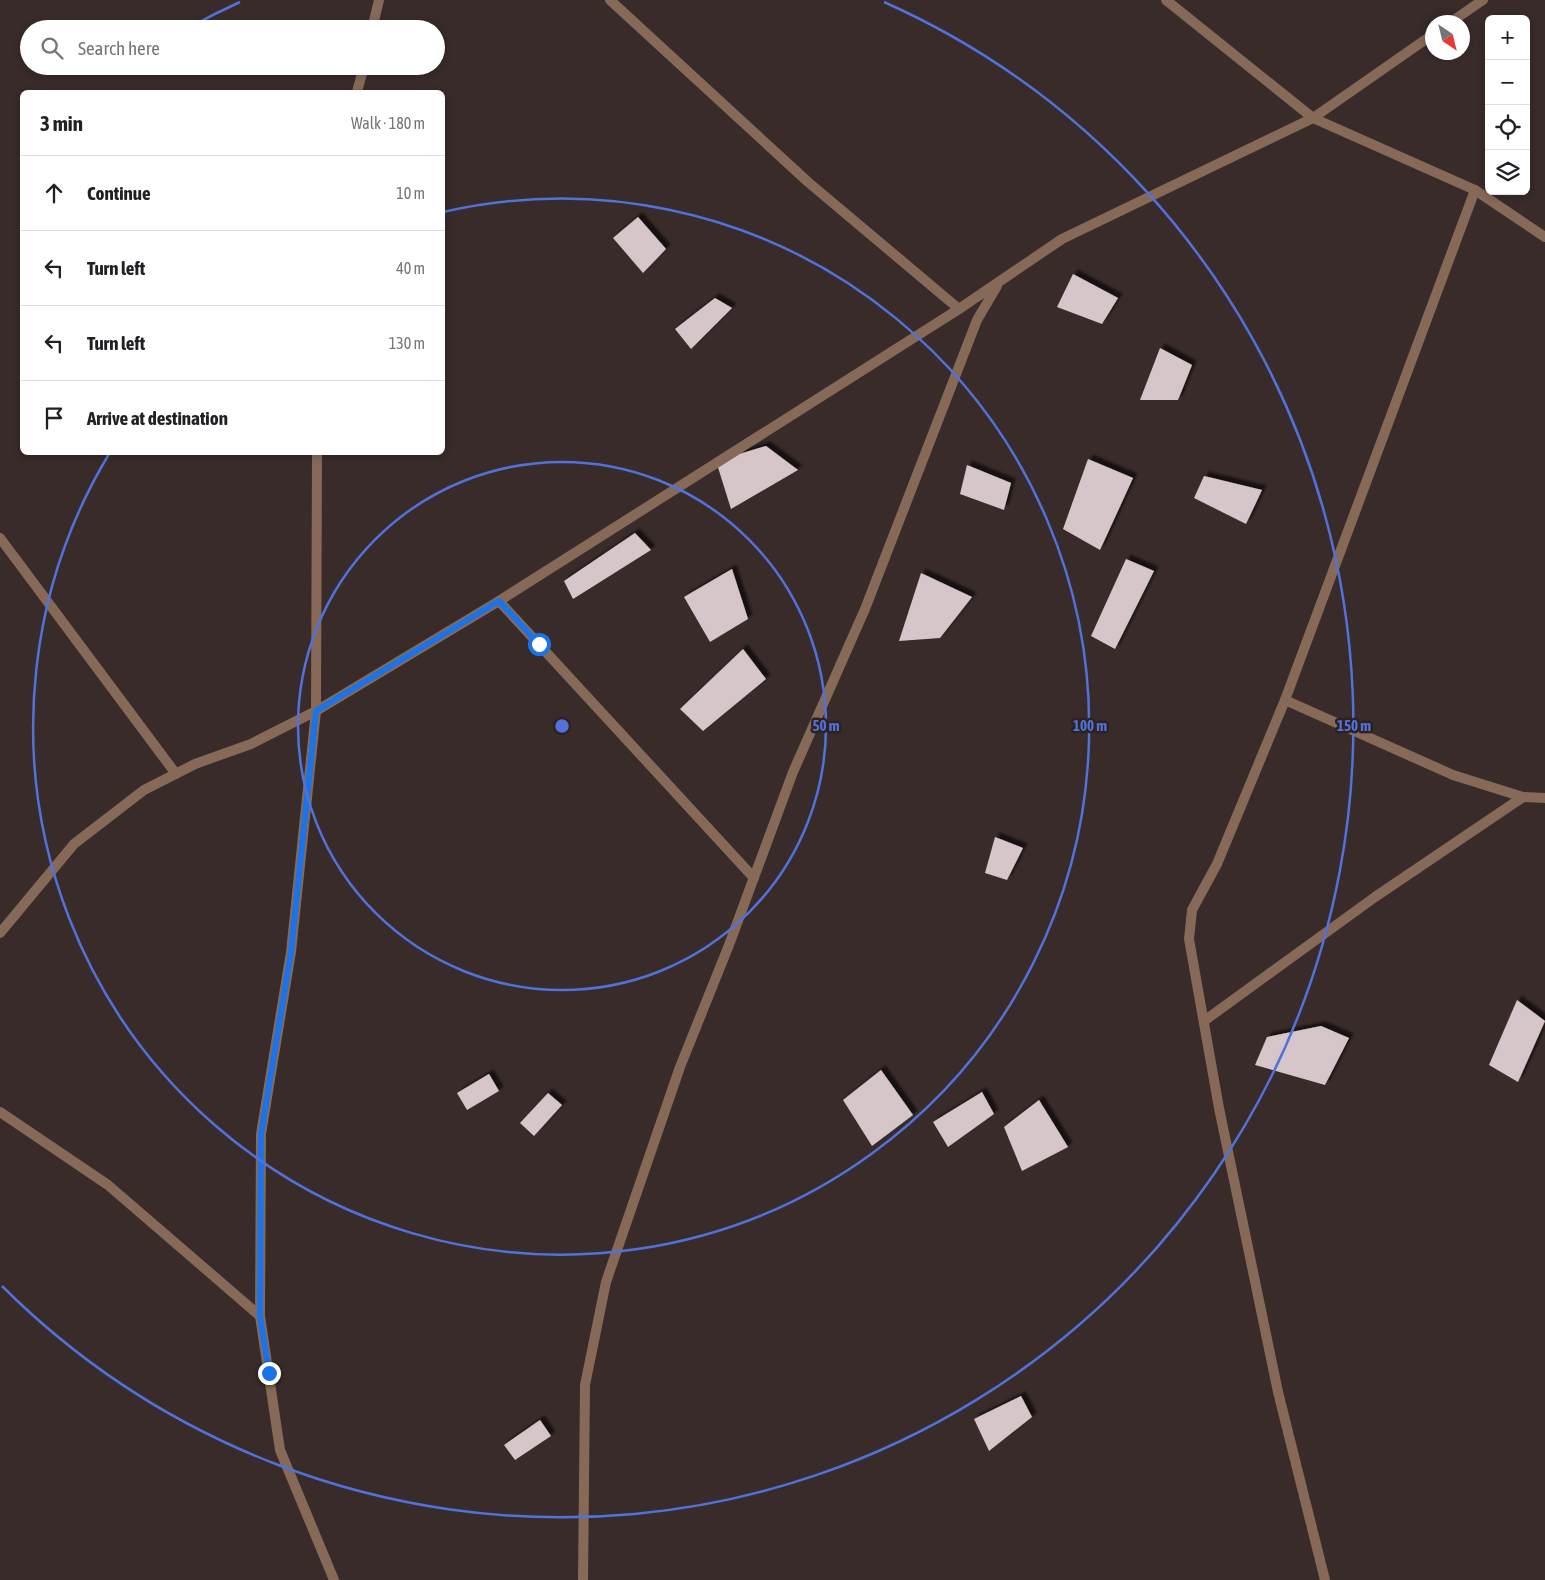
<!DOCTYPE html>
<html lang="en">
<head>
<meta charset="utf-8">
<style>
	body { margin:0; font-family:"Asap Condensed",sans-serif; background:#f6f6f6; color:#202124 }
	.controls { position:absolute; right:15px; top:15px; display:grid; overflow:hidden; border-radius:8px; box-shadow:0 2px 8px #0003 }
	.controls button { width:45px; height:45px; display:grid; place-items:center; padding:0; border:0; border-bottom:1px solid #e0e0e0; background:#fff; color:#202124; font:25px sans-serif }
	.compass { position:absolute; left:1425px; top:15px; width:45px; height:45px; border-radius:50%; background:#fff; box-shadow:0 2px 8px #0003; rotate:145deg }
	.stop { position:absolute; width:15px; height:15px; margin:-11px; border:4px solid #1a73e8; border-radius:50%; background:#fff }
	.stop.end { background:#1a73e8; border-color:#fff; box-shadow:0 1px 5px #0008 }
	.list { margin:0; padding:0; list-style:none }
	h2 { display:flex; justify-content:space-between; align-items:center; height:65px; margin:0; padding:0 20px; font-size:21px }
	h2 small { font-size:16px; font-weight:400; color:#757577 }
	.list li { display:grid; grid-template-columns:32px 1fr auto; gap:15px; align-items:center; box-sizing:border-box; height:75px; padding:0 20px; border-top:1px solid #e0e0e0 }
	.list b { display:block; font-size:19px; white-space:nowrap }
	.list em { font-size:16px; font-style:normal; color:#757577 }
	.icon { flex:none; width:28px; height:28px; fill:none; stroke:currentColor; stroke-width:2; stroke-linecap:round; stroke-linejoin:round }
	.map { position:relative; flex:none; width:1545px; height:1580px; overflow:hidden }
	.search { position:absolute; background:#fff; box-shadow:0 2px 8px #0003; left:20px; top:20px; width:425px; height:55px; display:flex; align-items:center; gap:12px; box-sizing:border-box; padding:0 18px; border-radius:28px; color:#757577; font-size:19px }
	.panel { position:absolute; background:#fff; box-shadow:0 2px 8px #0003; left:20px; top:90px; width:425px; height:365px; border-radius:8px }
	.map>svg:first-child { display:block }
	.building { fill:#d6c6ca; filter:url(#shadow) }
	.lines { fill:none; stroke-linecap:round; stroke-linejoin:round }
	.minor { stroke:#866a57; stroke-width:10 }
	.route { stroke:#1a73e8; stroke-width:6 }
	.ring { fill:none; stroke:#5072da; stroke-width:2.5 }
	.centre { fill:#5072da; stroke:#2e2120; stroke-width:2.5 }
	.ring-label { font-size:15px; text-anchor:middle; font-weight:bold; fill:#5072da; stroke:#2e2120; stroke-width:5; stroke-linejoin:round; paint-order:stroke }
</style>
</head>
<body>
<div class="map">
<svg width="1545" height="1580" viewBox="0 0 1545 1580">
	<defs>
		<filter id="shadow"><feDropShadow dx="4.5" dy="-4.5" stdDeviation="1" flood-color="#0009"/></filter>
	</defs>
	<rect width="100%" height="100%" fill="#382b29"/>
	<g class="building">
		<path d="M638,217L666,249L643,273L613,238Z"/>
		<path d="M1073,274L1118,298L1102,324L1057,307Z"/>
		<path d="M715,298L732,308L691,349L675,329Z"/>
		<path d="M1160,348L1192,365L1178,400H1140Z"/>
		<path d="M766,446L798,470L731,509L716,461Z"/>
		<path d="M1088,459L1133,478L1100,550L1063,529Z"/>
		<path d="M967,465L1011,483L1004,510L960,494Z"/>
		<path d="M1204,476L1262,490L1246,524L1194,498Z"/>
		<path d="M635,533L651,550L573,599L564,581Z"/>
		<path d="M1126,559L1154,571L1115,649L1091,636Z"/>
		<path d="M732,569L748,619L710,642L684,597Z"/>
		<path d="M921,573L972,597L940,638L899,641Z"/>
		<path d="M743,649L766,679L703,731L680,709Z"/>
		<path d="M995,837L1023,848L1007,880L985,873Z"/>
		<path d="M1517,1000L1545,1021L1518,1082L1489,1065Z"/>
		<path d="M1321,1026L1349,1038L1325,1085L1255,1065L1267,1037Z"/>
		<path d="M881,1070L913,1115L872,1146L843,1100Z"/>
		<path d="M489,1074L499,1091L467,1110L457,1093Z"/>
		<path d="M982,1092L994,1114L948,1147L933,1122Z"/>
		<path d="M548,1093L562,1105L534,1136L520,1123Z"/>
		<path d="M1039,1100L1068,1147L1022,1171L1004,1127Z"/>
		<path d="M1021,1396L1032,1417L989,1451L974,1419Z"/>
		<path d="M540,1420L551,1436L515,1460L504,1445Z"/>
	</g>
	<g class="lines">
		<g class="minor">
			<path d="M610,0L808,182L959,309"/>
			<path d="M1166,0L1313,118L1475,190L1545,237"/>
			<path d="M1451,22L1483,0"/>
			<path d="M372,29L379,0"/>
			<path d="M357,92L364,66"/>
			<path d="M317,452L316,711L291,952L261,1134L260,1316L280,1450L334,1580"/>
			<path d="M0,538L176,774"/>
			<path d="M499,601L754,878"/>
			<path d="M1285,700L1453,775L1523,797L1545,798"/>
			<path d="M0,933L74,844L144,790L195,764L251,744L316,711L499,601L959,309L1062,239L1313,118L1432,35"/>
			<path d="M1204,1021L1375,897L1523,797"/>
			<path d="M0,1112L108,1185L260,1316"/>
			<path d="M583,1580L585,1385L606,1282L680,1067L729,945L793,772L865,609L977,320L997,286"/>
			<path d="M1325,1580L1278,1392L1219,1108L1189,939L1192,910L1217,864L1285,700L1475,190"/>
		</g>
	</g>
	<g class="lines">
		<path class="route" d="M269,1373L260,1316L261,1134L291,952L316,711L499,601L539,644"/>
	</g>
	<g class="ring">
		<circle cx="562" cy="726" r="264"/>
		<path d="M443 212A528 528 0 1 1 109 454"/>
		<path d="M190 27A792 792 0 0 1 240 2M884 2A792 792 0 1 1 2 1286"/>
	</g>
	<circle cx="562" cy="726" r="8" class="centre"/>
	<g class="ring-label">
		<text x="826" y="731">50 m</text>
		<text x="1090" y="731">100 m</text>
		<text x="1354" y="731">150 m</text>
	</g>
</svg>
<div class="controls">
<button>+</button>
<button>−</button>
<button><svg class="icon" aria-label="locate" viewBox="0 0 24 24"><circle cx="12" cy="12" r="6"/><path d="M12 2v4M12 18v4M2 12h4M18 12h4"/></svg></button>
<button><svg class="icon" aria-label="layers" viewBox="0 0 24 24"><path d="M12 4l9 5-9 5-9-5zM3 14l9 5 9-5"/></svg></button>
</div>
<svg class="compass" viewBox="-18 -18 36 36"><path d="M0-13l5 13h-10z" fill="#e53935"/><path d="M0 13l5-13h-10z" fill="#757577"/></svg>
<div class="stop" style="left:539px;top:644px"></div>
<div class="stop end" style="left:269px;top:1373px"></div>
<div class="search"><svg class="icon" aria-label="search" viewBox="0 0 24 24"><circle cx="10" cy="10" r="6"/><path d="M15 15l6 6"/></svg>Search here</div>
<section class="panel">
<h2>3 min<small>Walk · 180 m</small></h2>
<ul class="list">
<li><svg class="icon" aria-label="ahead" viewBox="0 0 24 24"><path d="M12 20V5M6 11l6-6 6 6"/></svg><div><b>Continue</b></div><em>10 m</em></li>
<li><svg class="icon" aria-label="left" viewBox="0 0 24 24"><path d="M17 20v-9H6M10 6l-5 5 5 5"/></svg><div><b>Turn left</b></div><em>40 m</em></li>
<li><svg class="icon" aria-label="left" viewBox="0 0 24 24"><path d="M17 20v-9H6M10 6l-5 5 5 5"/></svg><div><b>Turn left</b></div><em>130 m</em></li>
<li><svg class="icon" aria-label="arrive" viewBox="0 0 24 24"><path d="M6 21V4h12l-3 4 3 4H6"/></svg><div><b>Arrive at destination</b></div></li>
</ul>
</section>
</div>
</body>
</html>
